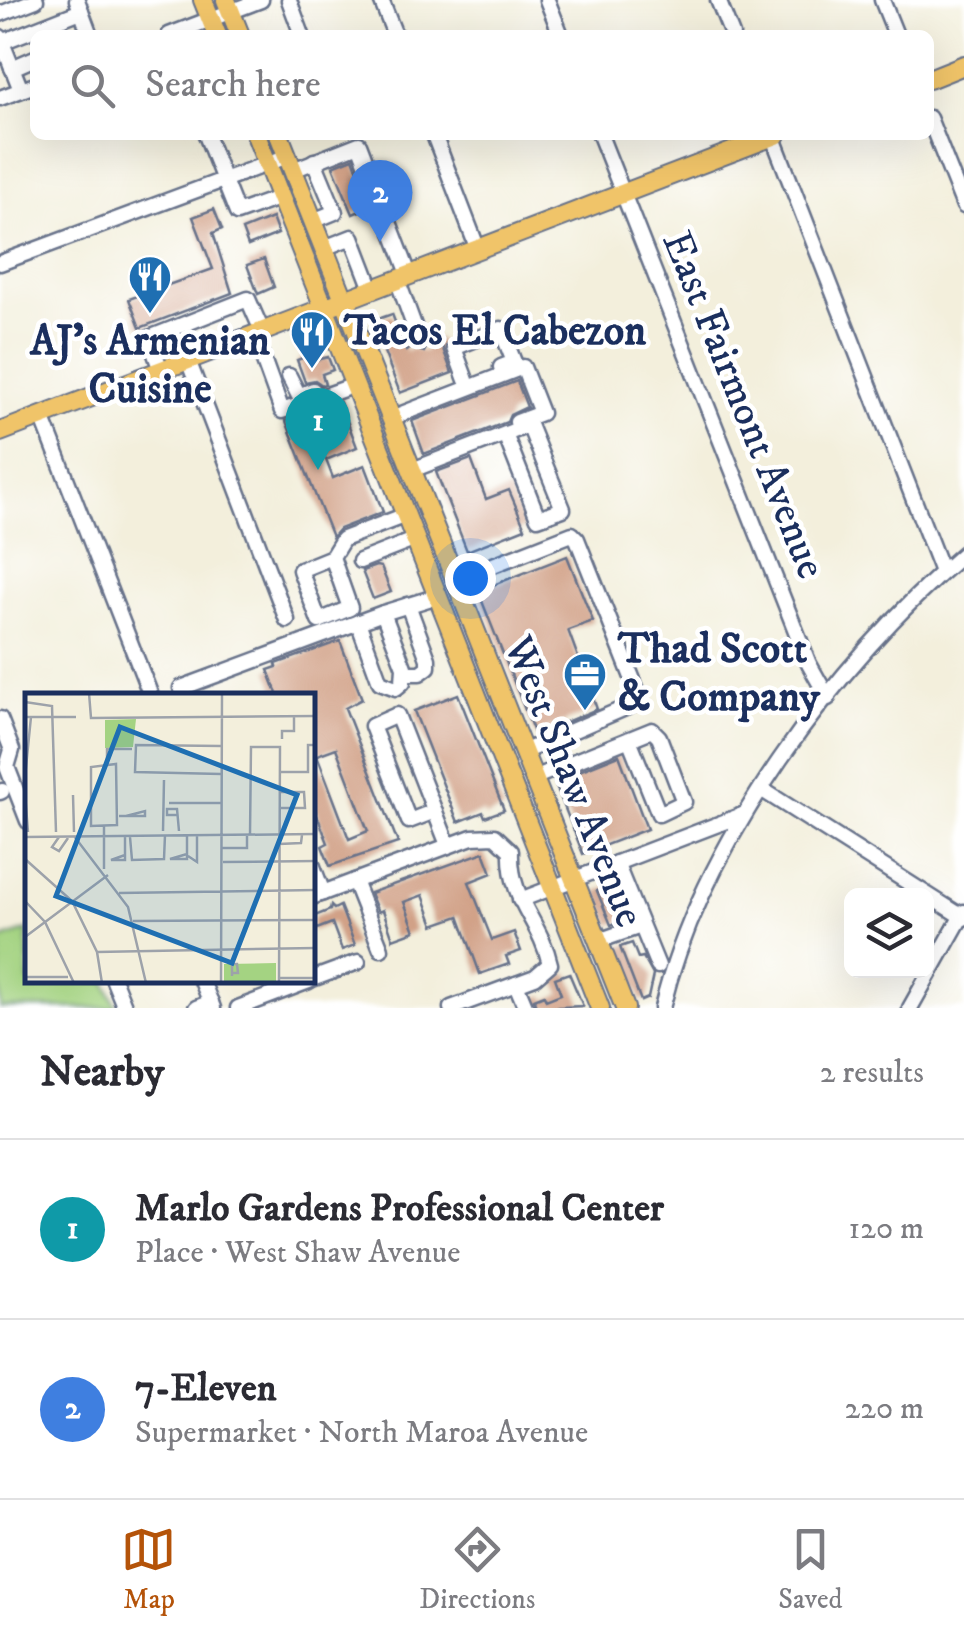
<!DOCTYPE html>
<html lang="en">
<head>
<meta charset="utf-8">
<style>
	:root { --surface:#fff; --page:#f7f7f7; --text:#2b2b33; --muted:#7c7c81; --line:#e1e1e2; --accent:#b45309 }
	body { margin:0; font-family:"IM FELL DW Pica",serif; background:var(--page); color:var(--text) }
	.controls { position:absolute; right:30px; bottom:30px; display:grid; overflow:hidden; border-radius:15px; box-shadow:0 10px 40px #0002 }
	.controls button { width:90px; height:90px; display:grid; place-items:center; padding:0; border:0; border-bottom:2px solid var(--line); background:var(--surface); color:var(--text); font:50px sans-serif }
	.you { position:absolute; left:470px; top:578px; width:35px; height:35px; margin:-25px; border:8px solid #fff; border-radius:50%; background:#1a73e8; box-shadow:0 0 0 15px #1a73e833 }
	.badge { display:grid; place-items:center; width:65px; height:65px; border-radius:50%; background:var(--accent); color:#fff; font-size:32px; font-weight:700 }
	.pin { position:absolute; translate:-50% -82px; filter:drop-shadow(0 2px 5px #0008) }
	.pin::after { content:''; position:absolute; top:52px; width:35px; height:30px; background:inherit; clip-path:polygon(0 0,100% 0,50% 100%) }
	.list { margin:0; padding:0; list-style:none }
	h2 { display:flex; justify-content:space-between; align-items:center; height:130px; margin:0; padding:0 40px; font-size:42px }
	h2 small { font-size:32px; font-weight:400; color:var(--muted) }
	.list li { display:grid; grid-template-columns:65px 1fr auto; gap:30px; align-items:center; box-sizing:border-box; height:180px; padding:0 40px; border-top:2px solid var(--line) }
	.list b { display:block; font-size:38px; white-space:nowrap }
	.list p { margin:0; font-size:32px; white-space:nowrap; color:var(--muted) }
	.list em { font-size:32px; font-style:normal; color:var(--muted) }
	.icon { flex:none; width:55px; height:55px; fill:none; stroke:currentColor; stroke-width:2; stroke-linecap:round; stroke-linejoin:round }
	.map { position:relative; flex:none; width:964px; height:1008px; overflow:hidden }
	.search { position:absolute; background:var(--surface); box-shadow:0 10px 40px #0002; left:30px; right:30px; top:30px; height:110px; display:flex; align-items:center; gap:25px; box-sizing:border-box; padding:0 35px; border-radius:15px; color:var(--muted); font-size:38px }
	.sheet { height:490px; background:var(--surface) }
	nav { display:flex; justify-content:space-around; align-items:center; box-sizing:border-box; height:140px; border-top:2px solid var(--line); background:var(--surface); font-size:28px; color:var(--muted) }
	nav a { display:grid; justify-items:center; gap:5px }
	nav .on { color:var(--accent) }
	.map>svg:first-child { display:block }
</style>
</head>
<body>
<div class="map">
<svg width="964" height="1008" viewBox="0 0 964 1008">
	<rect width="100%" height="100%" fill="#fff"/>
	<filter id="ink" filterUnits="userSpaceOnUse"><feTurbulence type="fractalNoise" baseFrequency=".01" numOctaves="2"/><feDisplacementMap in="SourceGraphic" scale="20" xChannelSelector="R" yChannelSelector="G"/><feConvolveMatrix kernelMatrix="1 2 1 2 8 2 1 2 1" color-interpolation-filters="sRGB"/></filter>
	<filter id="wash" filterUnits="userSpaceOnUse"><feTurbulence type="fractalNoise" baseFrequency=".0048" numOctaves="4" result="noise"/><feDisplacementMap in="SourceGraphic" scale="40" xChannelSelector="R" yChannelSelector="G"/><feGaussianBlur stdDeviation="2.25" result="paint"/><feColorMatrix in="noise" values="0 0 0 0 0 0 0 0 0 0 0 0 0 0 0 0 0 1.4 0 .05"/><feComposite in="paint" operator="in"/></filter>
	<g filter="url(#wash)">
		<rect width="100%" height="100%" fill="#f3efdc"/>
		<path fill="#a4d382" stroke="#608170" stroke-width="2.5" d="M 27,930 L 28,981 L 105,981 L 117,1008 L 0,1008 L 0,940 Z"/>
		<g id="blocks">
			<g fill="#d1a187" fill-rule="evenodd">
				<path d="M 353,158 L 371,206 L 353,214 L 333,166 Z"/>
				<path d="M 214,209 L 222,229 L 213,233 L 232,293 L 140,328 L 129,299 L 213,269 L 193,217 Z"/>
				<path d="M 272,218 L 278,234 L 248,246 L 242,230 Z"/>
				<path d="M 264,259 L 274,287 L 258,294 L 247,265 Z"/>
				<path d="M 392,314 L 406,351 L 412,348 L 424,352 L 430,341 L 439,338 L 452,373 L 400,393 L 372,321 Z"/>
				<path d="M 313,354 L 316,360 L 328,357 L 333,370 L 322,374 L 325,384 L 322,385 L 315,380 L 305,382 L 297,360 Z"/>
				<path d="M 517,381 L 527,407 L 510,415 L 507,422 L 424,454 L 412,421 Z"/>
				<path d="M 340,402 L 357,447 L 326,460 L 333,478 L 365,465 L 383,512 L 339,529 L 332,537 L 286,421 Z"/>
				<path d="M 471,459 L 486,499 L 509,490 L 525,528 L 467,551 L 436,472 Z"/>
				<path d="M 567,556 L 593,621 L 568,630 L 597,709 L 535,735 L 478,591 Z"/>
				<path d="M 376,566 L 381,567 L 391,592 L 373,599 L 362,571 Z"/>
				<path d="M 340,641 L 362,699 L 345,708 L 398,843 L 330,866 L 322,846 L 328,843 L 315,810 L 312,811 L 312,696 L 278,696 L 268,670 L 277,667 L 276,664 ZM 336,748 L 368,831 L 349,839 L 317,755 Z"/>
				<path d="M 458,694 L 504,810 L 485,817 L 483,812 L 458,822 L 414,711 Z"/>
				<path d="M 619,755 L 647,829 L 583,854 L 554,781 Z"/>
				<path d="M 484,852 L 492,873 L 469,882 L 492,940 L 514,932 L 521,951 L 506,956 L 509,964 L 480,974 L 459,916 L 434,925 L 423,895 L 404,902 L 415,931 L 393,939 L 383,910 L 378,912 L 370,893 Z"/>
				<path d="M 613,885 L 627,919 L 611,925 L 597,891 Z"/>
				<path d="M 331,906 L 334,909 L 340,906 L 355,945 L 342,950 L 332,923 L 312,931 L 312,917 L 330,910 Z"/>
				<path d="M 632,943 L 638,958 L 643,957 L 653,975 L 648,998 L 641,1001 L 620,947 Z"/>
				<path d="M 569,973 L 583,1006 L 536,1008 L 534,999 L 544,995 L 546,1000 L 561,994 L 555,978 Z"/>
			</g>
		</g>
	</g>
	<g filter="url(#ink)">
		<use href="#blocks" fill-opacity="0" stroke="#67728a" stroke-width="2.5"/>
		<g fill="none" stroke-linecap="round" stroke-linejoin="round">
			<g stroke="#67728a" stroke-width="19">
				<g id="minor">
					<path d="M 77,0 L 90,35"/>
					<path d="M 289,0 L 302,35"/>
					<path d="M 381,0 L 395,35"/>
					<path d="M 547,0 L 561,35"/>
					<path d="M 718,0 L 732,35"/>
					<path d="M 882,0 L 896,35"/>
					<path d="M 0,14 L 36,0"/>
					<path d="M 169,35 L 261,0"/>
					<path d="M 0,37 L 21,90"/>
					<path d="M 2,42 L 81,11"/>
					<path d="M 12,68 L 35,58"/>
					<path d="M 0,98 L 35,85"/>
					<path d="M 929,118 L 964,206"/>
					<path d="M 206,135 L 237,213 L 281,197"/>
					<path d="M 434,135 L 477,247"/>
					<path d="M 600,135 L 809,664 L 828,698"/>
					<path d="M 772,135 L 942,572"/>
					<path d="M 293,170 L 359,144 L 409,274"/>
					<path d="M 313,221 L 335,212 L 314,161"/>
					<path d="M 324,248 L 352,237 L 372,289"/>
					<path d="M 0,263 L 288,156"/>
					<path d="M 397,279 L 420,342"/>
					<path d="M 254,334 L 282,411 L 355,385"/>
					<path d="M 188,360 L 287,620"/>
					<path d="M 161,370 L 149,338 L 248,299 L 262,331"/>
					<path d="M 289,376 L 299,396 L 313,390"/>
					<path d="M 466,380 L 454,348 L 501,329 L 514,362 L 501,367"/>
					<path d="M 42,416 L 151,696"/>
					<path d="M 391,418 L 523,367 L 541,413 L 517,422"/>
					<path d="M 412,470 L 529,425 L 563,509 L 538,518 L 505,434"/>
					<path d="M 332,557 L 350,608 L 319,621 L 300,570 L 332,557 L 343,539 L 406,515"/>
					<path d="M 360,561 L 416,539"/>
					<path d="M 455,580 L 572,534 L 577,539 L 637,690 L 638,697 L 632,705 L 523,752"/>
					<path d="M 358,622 L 380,682 L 396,688 L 403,682 L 404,667 L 383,613"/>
					<path d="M 405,673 L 420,673 L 428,667 L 428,659 L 408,605"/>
					<path d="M 181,688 L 383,613 L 438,596"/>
					<path d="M 0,719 L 12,750 L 7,767 L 28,821"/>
					<path d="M 533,778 L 652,730 L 659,737 L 684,802 L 659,814 L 629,739"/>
					<path d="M 761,789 L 964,918"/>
					<path d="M 0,792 L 2,791"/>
					<path d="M 435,811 L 409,821 L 372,726 L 397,715 L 448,845"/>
					<path d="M 616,863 L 658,966"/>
					<path d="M 312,864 L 323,893"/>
					<path d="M 354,881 L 381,949"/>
					<path d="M 312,897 L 472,837 L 495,836 L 511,851 C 509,900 540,920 550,964 L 535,977 L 451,1008"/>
					<path d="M 520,900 L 742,815"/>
					<path d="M 598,941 L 641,926"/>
					<path d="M 312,979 L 358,962"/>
					<path d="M 114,981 L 125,1008"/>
					<path d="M 202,981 L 213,1008"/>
					<path d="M 516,984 L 526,1008"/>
					<path d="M 196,1008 L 211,1002"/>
					<path d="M 238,1008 L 309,981"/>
					<path d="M 662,1008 C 702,843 836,662 964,553"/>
					<path d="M 910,1008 L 964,912"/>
				</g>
			</g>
			<g stroke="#67728a" stroke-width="22">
				<g id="major">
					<path d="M 203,0 L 217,35"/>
					<path d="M 226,0 L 240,35"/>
					<path d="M 929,79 L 964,65"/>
					<path d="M 256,135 L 600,1008"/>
					<path d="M 279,135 L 625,1008"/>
					<path d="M 0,432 L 776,135"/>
				</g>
			</g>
			<use href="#minor" stroke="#fff" stroke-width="14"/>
			<use href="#major" stroke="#f0c469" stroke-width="18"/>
		</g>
	</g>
	<defs>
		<g id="restaurant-pin" transform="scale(2.25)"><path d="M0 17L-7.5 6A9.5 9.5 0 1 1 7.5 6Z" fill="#1f6fb2" stroke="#fff"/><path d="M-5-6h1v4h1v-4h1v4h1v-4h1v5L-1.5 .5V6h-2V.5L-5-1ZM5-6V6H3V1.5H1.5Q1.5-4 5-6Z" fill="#fff"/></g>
		<g id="office-pin" transform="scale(2.25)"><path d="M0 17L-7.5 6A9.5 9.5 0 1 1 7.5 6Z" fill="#1f6fb2" stroke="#fff"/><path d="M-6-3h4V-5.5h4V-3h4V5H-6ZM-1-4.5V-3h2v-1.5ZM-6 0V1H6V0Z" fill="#fff"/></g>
	</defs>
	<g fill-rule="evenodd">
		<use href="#restaurant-pin" x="150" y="277"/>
		<use href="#restaurant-pin" x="312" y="332"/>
		<use href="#office-pin" x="585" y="674"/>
	</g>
	<g text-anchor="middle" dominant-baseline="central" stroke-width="9" stroke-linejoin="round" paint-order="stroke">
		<g font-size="42" font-weight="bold" fill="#1b2f5e" stroke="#fff" text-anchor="start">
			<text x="344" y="332">Tacos El Cabezon</text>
			<text x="150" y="342" text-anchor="middle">AJ's Armenian<tspan x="150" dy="48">Cuisine</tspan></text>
			<text x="618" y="650">Thad Scott<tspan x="618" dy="48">&amp; Company</tspan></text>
		</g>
		<g font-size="42" fill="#1b2f5e" stroke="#fff">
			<text transform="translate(743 405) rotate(68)">East Fairmont Avenue</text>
			<text transform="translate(573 782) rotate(68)">West Shaw Avenue</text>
		</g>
	</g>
	<g transform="translate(25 693)">
		<rect width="290" height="290" fill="#f3efdc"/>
		<path d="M 111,26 L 108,54 L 80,55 L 80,27 Z" fill="#a4d382"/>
		<path d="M 251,270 L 251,290 L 199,290 L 199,271 Z" fill="#a4d382"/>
		<path fill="none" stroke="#9da2aa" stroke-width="2.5" d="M 64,0 L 66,25 L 290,23M 0,9 L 27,13 L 31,139M 0,24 L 51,24M 257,46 L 257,38 L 269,38 L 269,24M 82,71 L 82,56 L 107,56M 91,71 L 92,132 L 66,133 L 66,74 ZM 255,79 L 283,79 L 283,52 L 290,52M 196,81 L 110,79 L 111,52 L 196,53M 0,84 L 6,24M 0,100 L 3,139M 48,102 L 49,139M 144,110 L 196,110M 254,115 L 280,115 L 279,99 L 255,99M 152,122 L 142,122 L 142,116 L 152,116 L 154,138M 94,123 L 120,123 L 120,118 L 101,123M 138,138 L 139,87M 225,142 L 226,54 L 255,54 L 254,290M 49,143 L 103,214 L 121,290M 162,143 L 162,166 L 145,166 L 162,161M 0,144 L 290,141M 34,144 L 27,154 L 34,158 L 43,145M 100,144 L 100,167 L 86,167 L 100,162M 105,144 L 107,167 L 139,166 L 140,142M 254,151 L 276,150 L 277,142M 197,155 L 222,155 L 222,143M 163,163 L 172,169 L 172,142M 0,166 L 47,208 L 72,259 L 77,290M 198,169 L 290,168M 79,176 L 79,132M 94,200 L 290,197M 0,208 L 20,229 L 49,290M 108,228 L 290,227M 0,244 L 83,182M 72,259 L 290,255M 207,283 L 207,271 L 212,271 L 213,280 L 208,280M 0,284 L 43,284M 254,285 L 290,285M 196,290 L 197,0"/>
		<path fill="#1f6fb2" fill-opacity="0.15" stroke="#1f6fb2" stroke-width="5" d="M 95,34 L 272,102 L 207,270 L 31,203 Z"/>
		<rect width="290" height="290" fill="none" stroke="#1b2f5e" stroke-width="5"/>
	</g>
</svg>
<div class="controls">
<button><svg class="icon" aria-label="layers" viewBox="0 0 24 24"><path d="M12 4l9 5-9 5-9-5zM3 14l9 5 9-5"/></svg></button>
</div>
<div class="you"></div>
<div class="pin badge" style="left:318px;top:470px;background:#0f9aa8">1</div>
<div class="pin badge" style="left:380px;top:242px;background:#3f7fe0">2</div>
<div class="search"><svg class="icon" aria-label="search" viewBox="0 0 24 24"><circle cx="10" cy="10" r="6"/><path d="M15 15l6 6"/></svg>Search here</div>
</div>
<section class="sheet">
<h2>Nearby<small>2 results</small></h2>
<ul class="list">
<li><span class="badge" style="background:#0f9aa8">1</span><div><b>Marlo Gardens Professional Center</b><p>Place · West Shaw Avenue</p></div><em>120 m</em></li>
<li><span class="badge" style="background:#3f7fe0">2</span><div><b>7-Eleven</b><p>Supermarket · North Maroa Avenue</p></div><em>220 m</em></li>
</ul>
</section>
<nav>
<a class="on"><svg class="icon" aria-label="map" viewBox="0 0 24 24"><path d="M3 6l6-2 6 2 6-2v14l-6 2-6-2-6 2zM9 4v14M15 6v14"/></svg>Map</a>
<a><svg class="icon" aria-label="directions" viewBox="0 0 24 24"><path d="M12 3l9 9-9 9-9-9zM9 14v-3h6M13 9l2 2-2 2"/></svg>Directions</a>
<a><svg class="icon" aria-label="saved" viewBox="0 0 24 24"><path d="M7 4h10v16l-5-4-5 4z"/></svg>Saved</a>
</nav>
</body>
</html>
